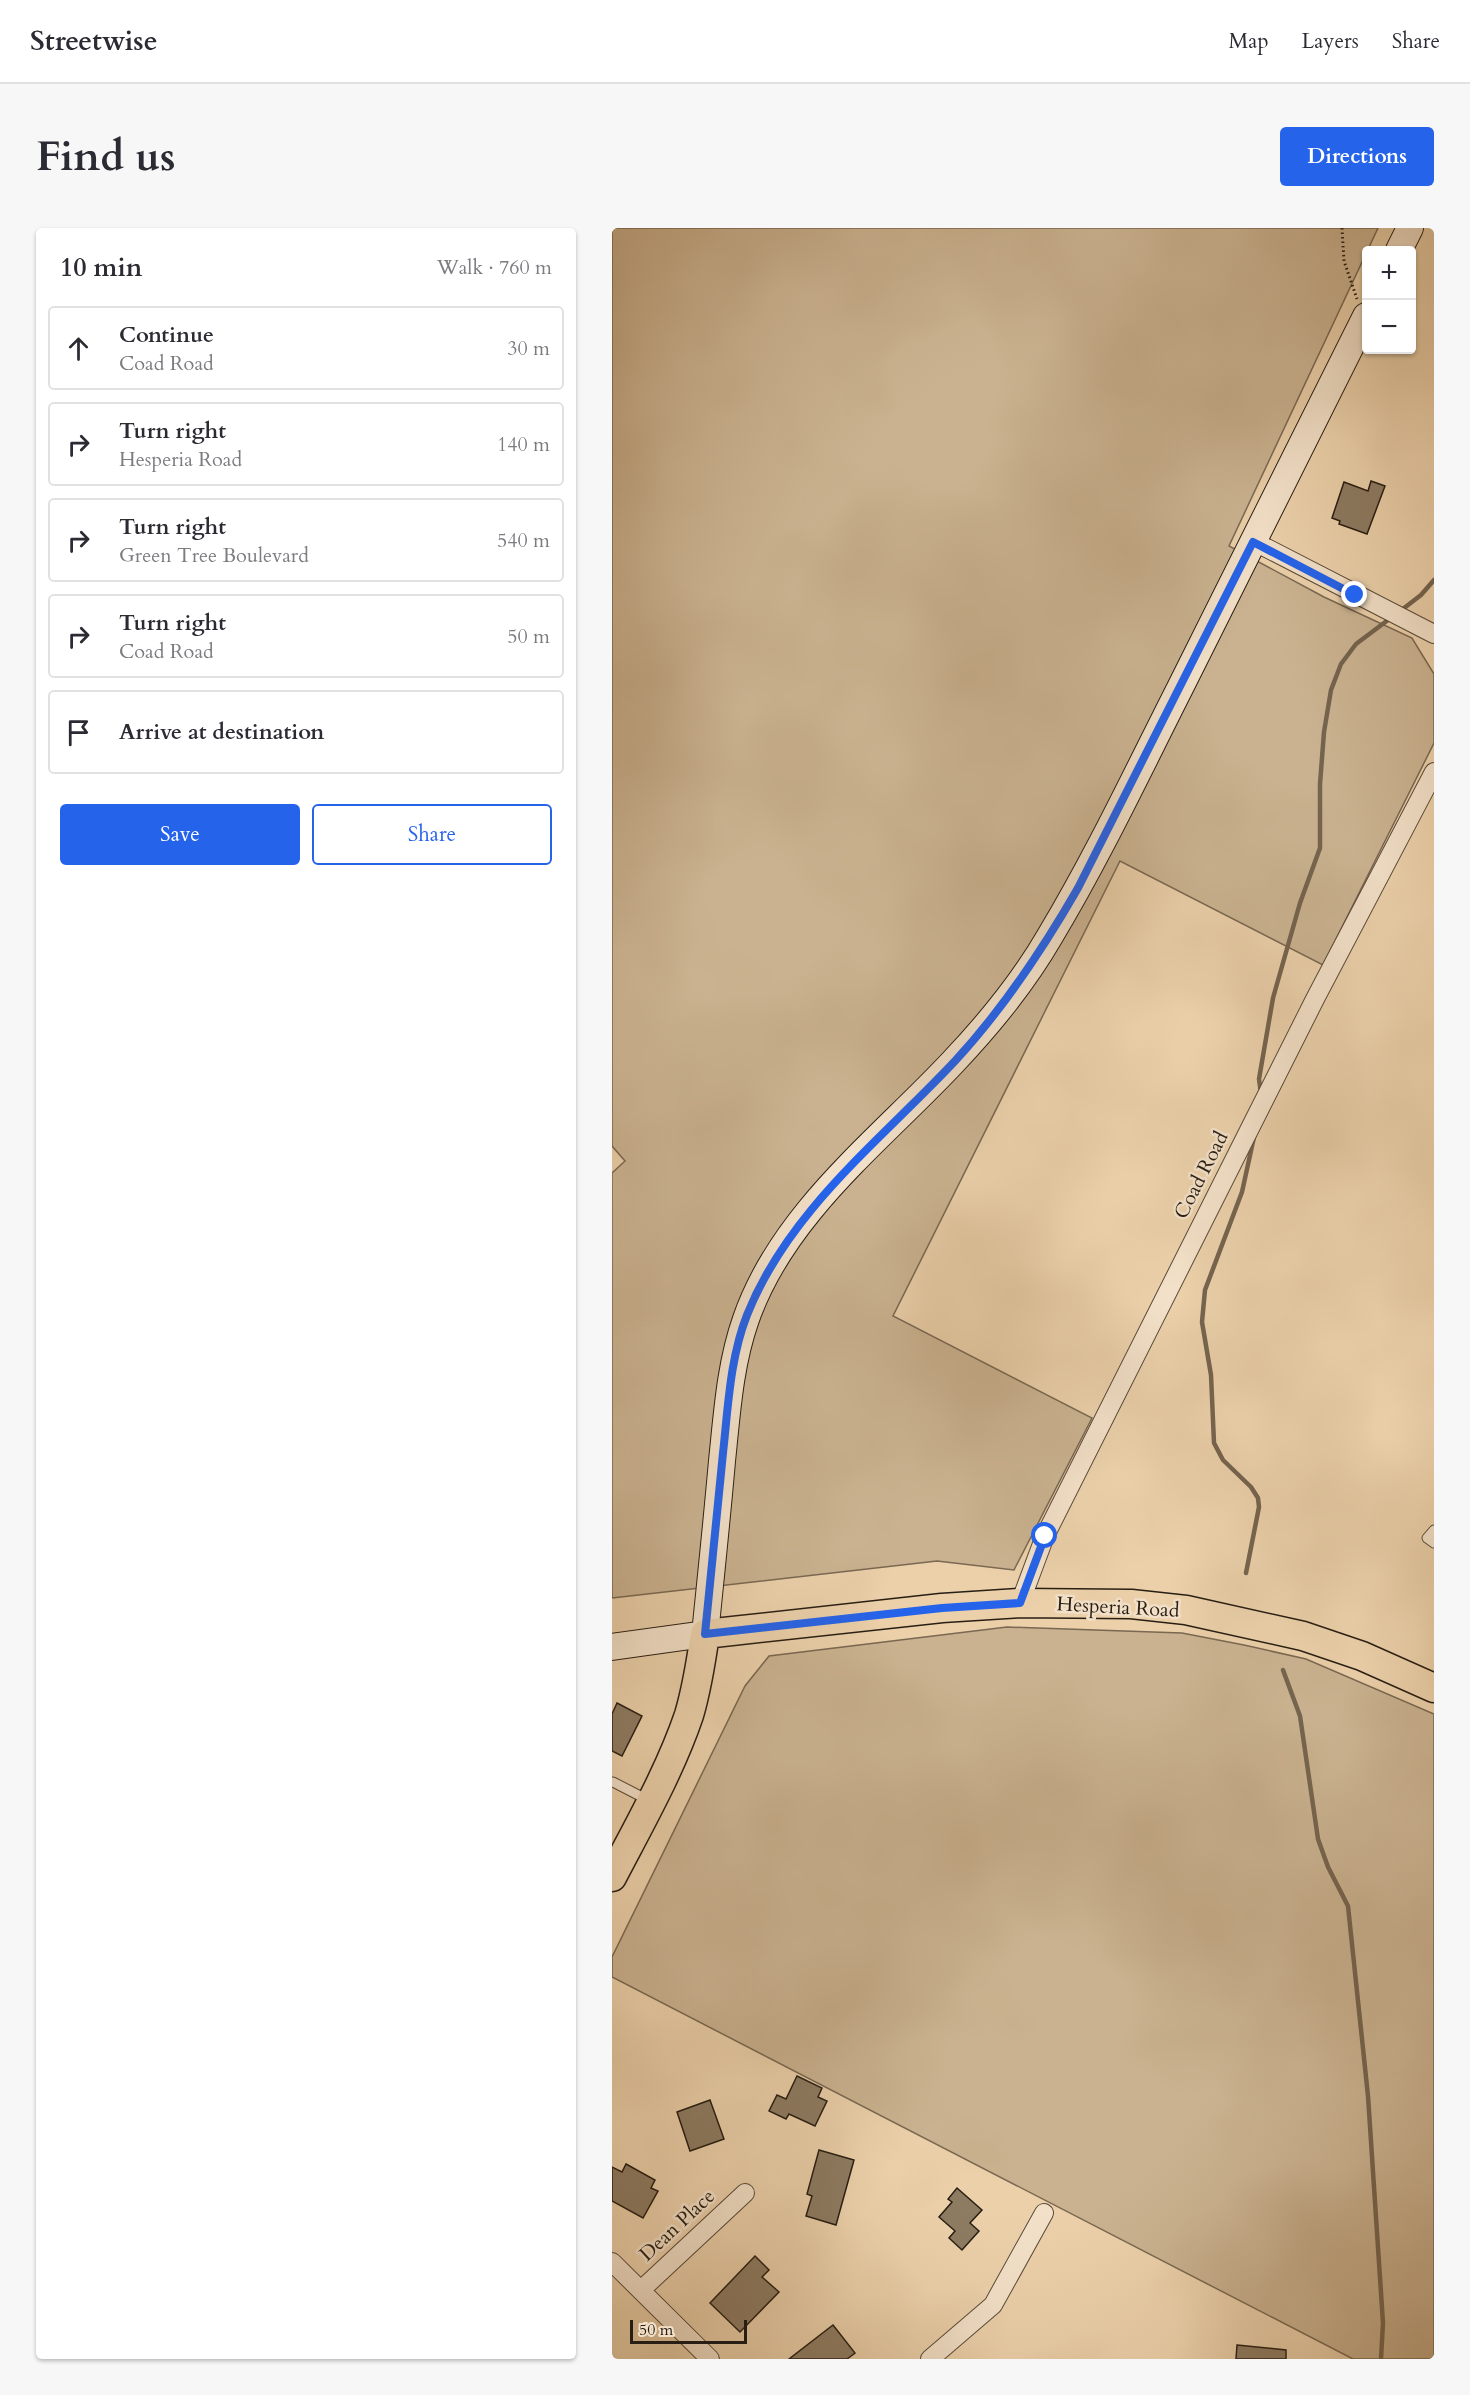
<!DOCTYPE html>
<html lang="en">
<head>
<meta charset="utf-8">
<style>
	:root { --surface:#fff; --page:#f7f7f7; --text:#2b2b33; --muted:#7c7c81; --line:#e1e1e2; --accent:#2563eb }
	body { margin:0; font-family:Cardo,serif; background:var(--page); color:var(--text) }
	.controls { position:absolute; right:18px; top:18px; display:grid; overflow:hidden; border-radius:6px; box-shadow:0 2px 4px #0004 }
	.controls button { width:54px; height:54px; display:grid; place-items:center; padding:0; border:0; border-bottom:2px solid var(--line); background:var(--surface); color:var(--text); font:30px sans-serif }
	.scale { position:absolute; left:18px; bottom:15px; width:117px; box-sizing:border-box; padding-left:6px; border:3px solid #281e13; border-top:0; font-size:16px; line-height:21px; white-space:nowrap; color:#281e13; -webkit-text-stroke:4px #f2e0c8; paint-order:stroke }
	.stop { position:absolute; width:18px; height:18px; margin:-14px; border:4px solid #2563eb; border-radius:50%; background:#fff }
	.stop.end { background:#2563eb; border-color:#fff; box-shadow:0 2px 6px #0008 }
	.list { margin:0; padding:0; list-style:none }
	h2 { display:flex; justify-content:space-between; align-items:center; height:78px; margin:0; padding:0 24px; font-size:26px }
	h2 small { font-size:20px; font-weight:400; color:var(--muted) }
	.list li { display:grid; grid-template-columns:39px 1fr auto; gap:18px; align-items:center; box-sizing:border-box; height:84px; margin:0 12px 12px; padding:0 12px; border:2px solid var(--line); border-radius:6px }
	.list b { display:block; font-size:22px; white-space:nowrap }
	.list p { margin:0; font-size:20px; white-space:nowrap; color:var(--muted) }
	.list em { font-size:20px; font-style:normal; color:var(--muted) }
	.actions { display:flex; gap:12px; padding:18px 24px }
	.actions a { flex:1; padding:14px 0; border:2px solid var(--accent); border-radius:6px; text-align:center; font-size:21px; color:var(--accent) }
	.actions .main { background:var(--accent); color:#fff }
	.icon { flex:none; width:33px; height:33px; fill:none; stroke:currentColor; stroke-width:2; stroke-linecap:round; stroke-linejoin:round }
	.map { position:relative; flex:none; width:822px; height:2131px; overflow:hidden; border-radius:6px }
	header { display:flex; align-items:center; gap:36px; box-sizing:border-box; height:84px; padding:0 30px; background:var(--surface); border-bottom:2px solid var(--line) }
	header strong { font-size:28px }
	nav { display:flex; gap:33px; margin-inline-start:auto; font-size:21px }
	.intro { display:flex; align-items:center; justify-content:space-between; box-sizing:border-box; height:144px; padding:0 36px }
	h1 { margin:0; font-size:42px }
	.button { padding:15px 27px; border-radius:6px; background:var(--accent); color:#fff; font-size:21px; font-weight:700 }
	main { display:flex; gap:36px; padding:0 36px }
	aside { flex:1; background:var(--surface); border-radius:6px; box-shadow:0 2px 4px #0004 }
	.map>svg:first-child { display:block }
</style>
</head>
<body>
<header>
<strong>Streetwise</strong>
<nav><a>Map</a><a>Layers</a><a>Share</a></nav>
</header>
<div class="intro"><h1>Find us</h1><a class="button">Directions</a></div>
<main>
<aside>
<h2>10 min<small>Walk · 760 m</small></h2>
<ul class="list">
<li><svg class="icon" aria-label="ahead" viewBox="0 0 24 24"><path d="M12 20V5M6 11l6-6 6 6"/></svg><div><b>Continue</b><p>Coad Road</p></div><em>30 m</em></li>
<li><svg class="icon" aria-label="right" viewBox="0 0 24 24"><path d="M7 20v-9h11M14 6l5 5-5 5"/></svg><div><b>Turn right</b><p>Hesperia Road</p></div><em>140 m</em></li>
<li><svg class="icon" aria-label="right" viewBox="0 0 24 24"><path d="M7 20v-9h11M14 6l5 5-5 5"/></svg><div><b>Turn right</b><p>Green Tree Boulevard</p></div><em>540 m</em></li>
<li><svg class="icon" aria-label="right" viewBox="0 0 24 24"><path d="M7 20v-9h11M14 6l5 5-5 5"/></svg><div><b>Turn right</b><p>Coad Road</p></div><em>50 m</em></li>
<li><svg class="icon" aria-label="arrive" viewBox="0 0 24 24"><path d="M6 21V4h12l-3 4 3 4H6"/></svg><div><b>Arrive at destination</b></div></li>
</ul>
<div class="actions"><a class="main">Save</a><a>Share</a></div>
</aside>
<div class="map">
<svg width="822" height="2131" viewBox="0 0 822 2131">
	<rect width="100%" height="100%" fill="#ebd0aa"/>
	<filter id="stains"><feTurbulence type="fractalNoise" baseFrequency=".00333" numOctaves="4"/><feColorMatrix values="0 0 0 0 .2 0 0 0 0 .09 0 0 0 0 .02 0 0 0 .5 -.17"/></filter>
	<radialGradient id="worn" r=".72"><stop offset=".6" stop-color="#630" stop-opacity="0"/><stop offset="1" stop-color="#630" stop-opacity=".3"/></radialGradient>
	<g fill="#cab290" stroke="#796852" stroke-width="1.5">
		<path d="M 0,0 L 766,0 L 617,318 L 712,369 L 800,410 L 822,446 L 822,515 L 711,737 L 508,633 L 281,1088 L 480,1190 L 402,1342 L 325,1333 L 0,1370 L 0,945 L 13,933 L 0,918 Z"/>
		<path d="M 395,1399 L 570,1405 L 632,1417 L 694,1431 L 822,1486 L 822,2131 L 741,2131 L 0,1749 L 0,1729 L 133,1458 L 157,1428 Z"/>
	</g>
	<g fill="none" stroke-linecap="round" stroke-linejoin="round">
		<g stroke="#75644f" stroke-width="4.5">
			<path d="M 787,384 L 809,367 L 822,352"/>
			<path d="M 649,866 L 647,851 L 661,770 L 688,675 L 708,620 L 708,556 L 712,504 L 719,462 L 729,436 L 744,416 L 780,389"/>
			<path d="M 634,1345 L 647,1279 L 646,1270 L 639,1259 L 611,1232 L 602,1215 L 599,1147 L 590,1094 L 593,1062 L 630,964 L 642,909"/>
			<path d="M 671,1442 L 688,1488 L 706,1611 L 716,1639 L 736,1678 L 756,1868 L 771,2095 L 769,2131"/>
		</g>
	</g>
	<g fill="#8d7b62" stroke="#281e13" stroke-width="1.5">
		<path d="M 759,253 L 773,258 L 755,306 L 727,296 L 728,293 L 720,290 L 732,254 L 756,263 Z"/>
		<path d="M 5,1475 L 30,1488 L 10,1528 L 0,1523 L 0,1486 Z"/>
		<path d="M 185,1848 L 210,1860 L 206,1869 L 215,1873 L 203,1898 L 177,1886 L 174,1891 L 157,1883 L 165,1867 L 174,1871 Z"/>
		<path d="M 98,1872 L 112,1911 L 78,1923 L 65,1884 Z"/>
		<path d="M 207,1922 L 242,1932 L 224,1997 L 194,1988 L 200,1968 L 195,1966 Z"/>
		<path d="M 14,1936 L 43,1952 L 39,1960 L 46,1963 L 31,1990 L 0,1973 L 0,1939 L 10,1944 Z"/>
		<path d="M 345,1960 L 370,1982 L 358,1995 L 367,2003 L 350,2022 L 337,2010 L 343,2003 L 327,1989 L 340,1974 L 336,1971 Z"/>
		<path d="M 143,2028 L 157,2042 L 150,2049 L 167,2064 L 128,2104 L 98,2075 Z"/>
		<path d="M 221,2097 L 243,2125 L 235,2131 L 177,2131 Z"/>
		<path d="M 625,2117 L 674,2122 L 674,2131 L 624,2131 Z"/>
	</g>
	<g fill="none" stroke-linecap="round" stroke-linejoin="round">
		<g stroke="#594a39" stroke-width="11">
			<g id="lane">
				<path d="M 822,1302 L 815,1310 L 822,1315"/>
				<path d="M 1,1554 L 36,1572"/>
			</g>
		</g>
		<g stroke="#594a39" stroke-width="20">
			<g id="street">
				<path d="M 641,313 L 822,406"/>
				<path d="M 408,1375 L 433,1308 L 703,771 L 822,544"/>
				<path d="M 0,2034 L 98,2131"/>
				<path d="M 29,2062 L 133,1965"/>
				<path d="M 318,2131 L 381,2077 L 432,1985"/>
			</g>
		</g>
		<g stroke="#281e13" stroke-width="28">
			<g id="secondary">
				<path d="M 787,22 L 798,0"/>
				<path d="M 0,1419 L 93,1406 C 99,1348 105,1290 110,1233 C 115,1185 118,1136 134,1091 C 171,985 267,913 341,834 C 377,796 412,753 438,708 C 486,628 526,543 568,460 C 630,336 692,212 754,88"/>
			</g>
		</g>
		<g stroke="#281e13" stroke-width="31">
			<path id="primary" d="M 0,1649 C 27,1597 58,1543 77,1487 C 85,1460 89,1434 93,1406 L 330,1380 L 408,1375 L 519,1376 L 574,1382 L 691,1408 L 750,1428 L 822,1460"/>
		</g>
		<path stroke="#281e13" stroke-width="3" stroke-dasharray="1.5 3" stroke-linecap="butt" d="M 730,0 L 732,33 L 745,71"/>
		<use href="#lane" stroke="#f2e0c8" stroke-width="9"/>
		<use href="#street" stroke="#f2e0c8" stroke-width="18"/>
		<use href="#secondary" stroke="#f2e0c8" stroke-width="26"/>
		<use href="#primary" stroke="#ebd0aa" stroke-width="28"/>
	</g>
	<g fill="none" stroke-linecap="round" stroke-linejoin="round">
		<path stroke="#2563eb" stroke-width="8" d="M 433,1308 L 408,1375 L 330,1380 L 93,1406 C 99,1346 105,1286 111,1225 C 116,1180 118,1130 135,1087 C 177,982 268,913 343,833 C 391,781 431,721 466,660 L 641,314 L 743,367"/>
	</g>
	<g text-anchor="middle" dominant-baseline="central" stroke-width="5" stroke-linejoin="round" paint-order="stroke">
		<g font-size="20" fill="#281e13" stroke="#f2e0c8">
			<text transform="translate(589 947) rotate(-63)">Coad Road</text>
			<text transform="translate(506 1379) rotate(3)">Hesperia Road</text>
			<text transform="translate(65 1997) rotate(-43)">Dean Place</text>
		</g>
	</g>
	<rect width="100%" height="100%" filter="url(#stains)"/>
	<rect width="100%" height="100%" fill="url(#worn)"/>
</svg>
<div class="controls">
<button>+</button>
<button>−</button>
</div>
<div class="scale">50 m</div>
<div class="stop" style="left:433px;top:1308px"></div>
<div class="stop end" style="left:743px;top:367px"></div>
</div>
</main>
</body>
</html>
